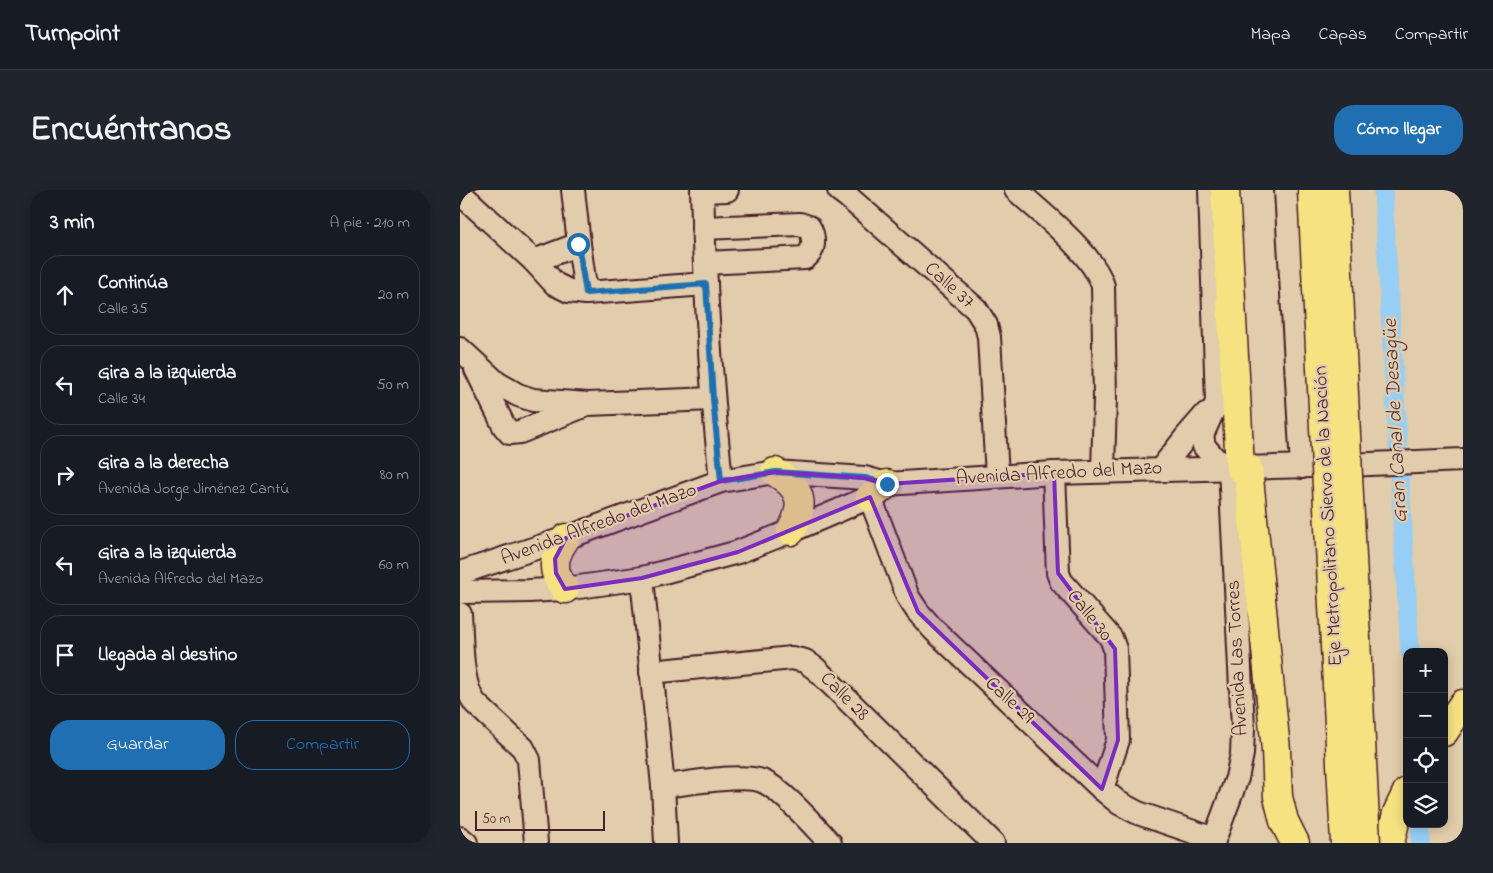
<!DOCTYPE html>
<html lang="es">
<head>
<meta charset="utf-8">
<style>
	:root { --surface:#171b24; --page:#20242c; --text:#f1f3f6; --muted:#9ea1a6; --line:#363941; --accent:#1f6fb2 }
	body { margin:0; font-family:"Indie Flower",sans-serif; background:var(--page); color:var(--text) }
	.controls { position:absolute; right:15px; bottom:15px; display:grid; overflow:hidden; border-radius:10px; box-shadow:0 2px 12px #0003 }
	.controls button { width:45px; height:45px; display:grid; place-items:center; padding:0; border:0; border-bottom:1px solid var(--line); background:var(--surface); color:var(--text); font:25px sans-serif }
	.scale { position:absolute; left:15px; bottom:12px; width:130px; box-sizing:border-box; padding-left:5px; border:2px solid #4a1f2b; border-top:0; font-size:14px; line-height:18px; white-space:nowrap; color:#4a1f2b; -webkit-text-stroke:4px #e1ccab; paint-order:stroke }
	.stop { position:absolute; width:15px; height:15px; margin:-11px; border:4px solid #1f6fb2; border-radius:50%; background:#fff }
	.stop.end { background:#1f6fb2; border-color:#fff; box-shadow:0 1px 5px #0008 }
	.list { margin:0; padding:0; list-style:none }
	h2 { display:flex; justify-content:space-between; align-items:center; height:65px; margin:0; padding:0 20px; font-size:21px }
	h2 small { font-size:16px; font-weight:400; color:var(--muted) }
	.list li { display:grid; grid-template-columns:32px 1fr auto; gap:15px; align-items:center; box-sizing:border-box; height:80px; margin:0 10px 10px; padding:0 10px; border:1px solid var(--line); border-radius:20px }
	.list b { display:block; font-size:19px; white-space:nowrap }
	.list p { margin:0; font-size:16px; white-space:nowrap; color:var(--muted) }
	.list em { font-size:16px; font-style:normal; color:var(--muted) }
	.actions { display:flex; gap:10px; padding:15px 20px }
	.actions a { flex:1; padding:11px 0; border:1px solid var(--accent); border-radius:20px; text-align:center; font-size:18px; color:var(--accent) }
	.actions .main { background:var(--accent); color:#fff }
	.icon { flex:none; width:28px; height:28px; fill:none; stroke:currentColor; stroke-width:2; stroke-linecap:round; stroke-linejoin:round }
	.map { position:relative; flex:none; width:1003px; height:653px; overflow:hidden; border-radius:20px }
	header { display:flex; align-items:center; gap:30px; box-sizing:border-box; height:70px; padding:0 25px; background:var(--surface); border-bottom:1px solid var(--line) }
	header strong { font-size:24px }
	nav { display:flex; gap:28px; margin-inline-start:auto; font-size:18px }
	.intro { display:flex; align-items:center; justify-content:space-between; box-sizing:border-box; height:120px; padding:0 30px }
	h1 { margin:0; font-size:35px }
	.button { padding:12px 22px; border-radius:20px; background:var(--accent); color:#fff; font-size:18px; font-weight:700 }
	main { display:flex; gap:30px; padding:0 30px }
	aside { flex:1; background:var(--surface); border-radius:20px; box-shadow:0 2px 12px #0003 }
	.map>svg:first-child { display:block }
</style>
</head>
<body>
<header>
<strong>Turnpoint</strong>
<nav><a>Mapa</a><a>Capas</a><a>Compartir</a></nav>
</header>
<div class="intro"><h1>Encuéntranos</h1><a class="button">Cómo llegar</a></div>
<main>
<aside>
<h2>3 min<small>A pie · 210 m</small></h2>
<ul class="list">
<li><svg class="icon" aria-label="ahead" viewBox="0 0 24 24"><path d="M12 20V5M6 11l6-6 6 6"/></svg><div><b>Continúa</b><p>Calle 35</p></div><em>20 m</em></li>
<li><svg class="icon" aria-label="left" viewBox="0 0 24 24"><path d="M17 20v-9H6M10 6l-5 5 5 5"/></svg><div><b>Gira a la izquierda</b><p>Calle 34</p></div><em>50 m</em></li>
<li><svg class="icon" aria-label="right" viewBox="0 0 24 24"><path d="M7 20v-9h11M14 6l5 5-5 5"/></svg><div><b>Gira a la derecha</b><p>Avenida Jorge Jiménez Cantú</p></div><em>80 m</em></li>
<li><svg class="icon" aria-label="left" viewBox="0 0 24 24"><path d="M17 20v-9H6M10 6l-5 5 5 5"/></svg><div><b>Gira a la izquierda</b><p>Avenida Alfredo del Mazo</p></div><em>60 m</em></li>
<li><svg class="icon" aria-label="arrive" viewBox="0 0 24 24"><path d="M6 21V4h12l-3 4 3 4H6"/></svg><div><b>Llegada al destino</b></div></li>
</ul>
<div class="actions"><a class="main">Guardar</a><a>Compartir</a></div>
</aside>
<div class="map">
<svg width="1003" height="653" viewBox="0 0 1003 653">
	<rect width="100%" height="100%" fill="#e1ccab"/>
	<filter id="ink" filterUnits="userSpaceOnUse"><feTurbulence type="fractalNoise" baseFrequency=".02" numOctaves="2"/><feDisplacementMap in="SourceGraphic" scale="10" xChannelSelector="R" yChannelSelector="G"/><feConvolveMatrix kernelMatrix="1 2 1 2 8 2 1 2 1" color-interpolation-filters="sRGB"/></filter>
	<g filter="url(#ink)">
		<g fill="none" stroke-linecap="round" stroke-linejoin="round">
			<g stroke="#96cef5" stroke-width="19">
				<path d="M 923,0 L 950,462"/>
				<path d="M 960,634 L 961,653"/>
			</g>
			<g stroke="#4a1f2b" stroke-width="26">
				<g id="minor">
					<path d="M 113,0 L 119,54 L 126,103"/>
					<path d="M 242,0 C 245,97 251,194 261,291"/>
					<path d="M 379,0 L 387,6 L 516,119 L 526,135 L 529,147 L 537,286"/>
					<path d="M 556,0 C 581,23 634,64 643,96 L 645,209 L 643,281"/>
					<path d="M 750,0 L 757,212 L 742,245 L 744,256 L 755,269 L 770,278"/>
					<path d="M 826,0 L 842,277"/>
					<path d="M 242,1 L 267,0"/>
					<path d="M 0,3 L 74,71 L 95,94 L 109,101 L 126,103 L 246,94"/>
					<path d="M 243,38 L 340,34 L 349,37 C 355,47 355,61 345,68 L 245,73"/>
					<path d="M 74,71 L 119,54"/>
					<path d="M 0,159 L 37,193 L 58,205 L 73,210 L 128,214 L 253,209"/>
					<path d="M 16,179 L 44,236 L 50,243 L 60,242 L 121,217"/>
					<path d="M 701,279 L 726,247 L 746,224"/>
					<path d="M 594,283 L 598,383 L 601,391 L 651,448 L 655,459 L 658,550 L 642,599"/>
					<path d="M 0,383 L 106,348 L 261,291 L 315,282 L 405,288 L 427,294 L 594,283 L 887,275 L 1003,270"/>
					<path d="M 182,388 L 203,596 L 206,653"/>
					<path d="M 0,402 L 69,401 L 105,399 L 182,388 L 278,362 L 331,341 L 410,307 L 448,407 L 458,422 L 473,439 L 642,599 L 659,613 L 678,623 L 754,649"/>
					<path d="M 0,424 C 2,450 0,492 15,513 L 63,558 L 69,570 L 76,653"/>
					<path d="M 191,482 L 332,468 L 345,471 L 356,479 L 533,653"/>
					<path d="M 203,596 C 226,594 283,583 302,591 C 321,598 355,637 370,653"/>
					<path d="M 0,648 L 6,653"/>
					<path d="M 753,653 L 777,588 L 782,564 L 783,538 L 770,278"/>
				</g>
			</g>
			<g stroke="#4a1f2b" stroke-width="31">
				<g id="major">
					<path d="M 315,282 C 342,298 346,314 331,341"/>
					<path d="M 410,307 L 427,294"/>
					<path d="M 105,399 C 90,381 93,366 106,348"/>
				</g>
			</g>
			<g stroke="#4a1f2b" stroke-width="31">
				<g id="highway">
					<path d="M 765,0 L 780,278"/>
					<path d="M 788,278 L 816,560 L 818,607 L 824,631 L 835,653"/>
					<path d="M 984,542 L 1003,514"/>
					<path d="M 930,653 L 937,623 L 947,602"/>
				</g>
			</g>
			<use href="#minor" stroke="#e1ccab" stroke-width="22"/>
			<use href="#major" stroke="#f6e281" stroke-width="28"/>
			<use href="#highway" stroke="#f6e281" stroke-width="28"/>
			<g stroke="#4a1f2b" stroke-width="31" stroke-linecap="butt">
				<g id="highway-bridge">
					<path d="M 852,0 L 885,653"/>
					<path d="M 874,0 L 906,653"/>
				</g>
			</g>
			<use href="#highway-bridge" stroke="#f6e281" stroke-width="28"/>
		</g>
	</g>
	<g fill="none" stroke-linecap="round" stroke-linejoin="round" filter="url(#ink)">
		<path stroke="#1f6fb2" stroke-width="6" d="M 118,54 L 126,103 L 246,94 L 253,209 L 261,291 L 316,282 L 405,288 L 427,294"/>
	</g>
	<path fill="#7b2cbf" fill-opacity="0.2" stroke="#7b2cbf" stroke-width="4" stroke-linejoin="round" d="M 315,282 L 405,288 L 427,294 L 594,283 L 598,383 L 655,459 L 658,550 L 642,599 L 458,422 L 410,307 L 278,362 L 182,388 L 105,399 L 96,383 L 95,369 L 106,348 L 261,291 Z"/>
	<g text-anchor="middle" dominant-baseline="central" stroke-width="4.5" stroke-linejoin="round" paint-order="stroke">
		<g font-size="20" fill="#4a1f2b" stroke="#e1ccab">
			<text transform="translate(489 96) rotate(42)">Calle 37</text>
			<text transform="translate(599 284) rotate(-3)">Avenida Alfredo del Mazo</text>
			<text transform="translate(869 326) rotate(-93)">Eje Metropolitano Siervo de la Nación</text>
			<text transform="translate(139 335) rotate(-20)">Avenida Alfredo del Mazo</text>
			<text transform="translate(629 426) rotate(51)">Calle 30</text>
			<text transform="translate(778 468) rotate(-93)">Avenida Las Torres</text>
			<text transform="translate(384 507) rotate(45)">Calle 28</text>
			<text transform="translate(549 511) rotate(43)">Calle 29</text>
		</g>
		<g font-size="21" font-style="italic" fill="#52303f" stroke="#e1ccab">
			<text transform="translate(936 231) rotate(-93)">Gran Canal de Desagüe</text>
		</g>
	</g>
</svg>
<div class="controls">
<button>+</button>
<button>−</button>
<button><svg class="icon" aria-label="locate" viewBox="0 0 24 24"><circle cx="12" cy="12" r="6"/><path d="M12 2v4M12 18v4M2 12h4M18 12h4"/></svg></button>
<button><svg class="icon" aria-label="layers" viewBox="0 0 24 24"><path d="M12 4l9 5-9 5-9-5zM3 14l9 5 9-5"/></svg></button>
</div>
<div class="scale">50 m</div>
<div class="stop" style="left:118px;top:54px"></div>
<div class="stop end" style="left:427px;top:294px"></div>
</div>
</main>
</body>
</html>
